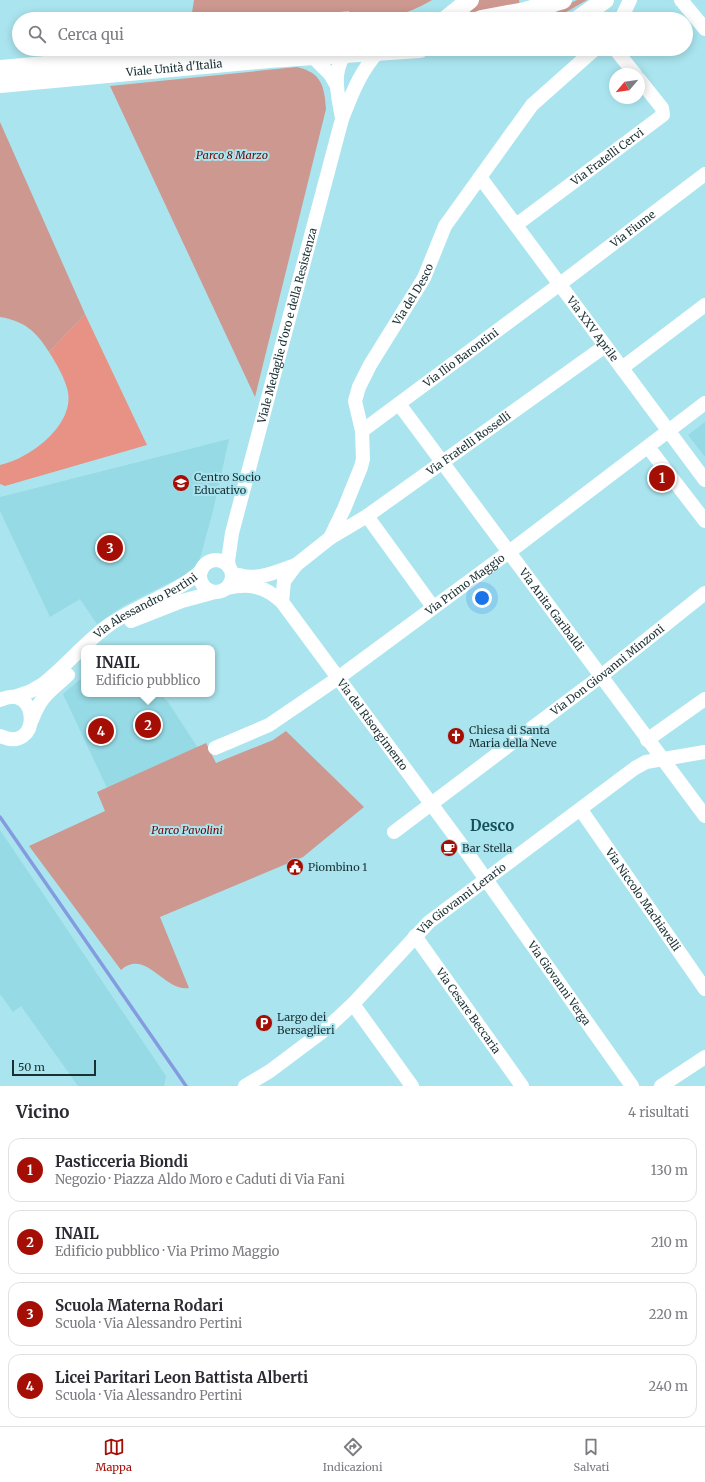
<!DOCTYPE html>
<html lang="it">
<head>
<meta charset="utf-8">
<style>
	:root { --surface:#fff; --page:#f2f2f3; --text:#2b2b33; --muted:#7c7c81; --line:#e1e1e2; --accent:#a40e05 }
	body { margin:0; font-family:Merriweather,serif; background:var(--page); color:var(--text) }
	.compass { position:absolute; left:609px; top:68px; width:36px; height:36px; border-radius:50%; background:var(--surface); box-shadow:0 2px 10px #0003; rotate:241deg }
	.scale { position:absolute; left:12px; bottom:10px; width:84px; box-sizing:border-box; padding-left:4px; border:2px solid #193034; border-top:0; font-size:11px; line-height:14px; white-space:nowrap; color:#193034; -webkit-text-stroke:3px #aae5ef; paint-order:stroke }
	.you { position:absolute; left:482px; top:598px; width:14px; height:14px; margin:-10px; border:3px solid #fff; border-radius:50%; background:#1a73e8; box-shadow:0 0 0 6px #1a73e833 }
	.badge { display:grid; place-items:center; width:26px; height:26px; border-radius:50%; background:var(--accent); color:#fff; font-size:13px; font-weight:700 }
	.pin { position:absolute; translate:-50% -50%; border:2px solid #fff; box-shadow:0 1px 4px #0006 }
	.popup { position:absolute; left:81px; top:645px; width:134px; height:52px; box-sizing:border-box; display:grid; place-content:center; border-radius:8px; background:var(--surface); filter:drop-shadow(0 1px 3px #0005); font-size:13px; white-space:nowrap; color:var(--muted) }
	.popup b { font-size:15px; color:var(--text) }
	.popup::after { content:''; position:absolute; left:50%; top:100%; margin-left:-8px; border:8px solid transparent; border-top-color:var(--surface) }
	.list { margin:0; padding:0; list-style:none }
	h2 { display:flex; justify-content:space-between; align-items:center; height:52px; margin:0; padding:0 16px; font-size:17px }
	h2 small { font-size:13px; font-weight:400; color:var(--muted) }
	.list li { display:grid; grid-template-columns:26px 1fr auto; gap:12px; align-items:center; box-sizing:border-box; height:64px; margin:0 8px 8px; padding:0 8px; border:1px solid var(--line); border-radius:12px }
	.list b { display:block; font-size:15px; white-space:nowrap }
	.list p { margin:0; font-size:13px; white-space:nowrap; color:var(--muted) }
	.list em { font-size:13px; font-style:normal; color:var(--muted) }
	.icon { flex:none; width:22px; height:22px; fill:none; stroke:currentColor; stroke-width:2; stroke-linecap:round; stroke-linejoin:round }
	.map { position:relative; flex:none; width:705px; height:1086px; overflow:hidden }
	.search { position:absolute; background:var(--surface); box-shadow:0 2px 10px #0003; left:12px; right:12px; top:12px; height:44px; display:flex; align-items:center; gap:10px; box-sizing:border-box; padding:0 14px; border-radius:22px; color:var(--muted); font-size:15px }
	.sheet { height:340px; background:var(--surface) }
	nav { display:flex; justify-content:space-around; align-items:center; box-sizing:border-box; height:56px; border-top:1px solid var(--line); background:var(--surface); font-size:11px; color:var(--muted) }
	nav a { display:grid; justify-items:center; gap:2px }
	nav .on { color:var(--accent) }
	.map>svg:first-child { display:block }
</style>
</head>
<body>
<div class="map">
<svg width="705" height="1086" viewBox="0 0 705 1086">
	<rect width="100%" height="100%" fill="#aae5ef"/>
	<g fill="#95dae5">
		<path d="M 705,422 L 705,457 L 688,435 Z"/>
		<path d="M 229,439 L 213,511 L 199,562 L 195,567 L 185,575 L 123,606 L 97,624 L 80,599 L 50,617 L 0,511 L 0,497 Z"/>
		<path d="M 84,676 L 84,694 L 160,694 L 168,702 L 198,748 L 107,788 L 63,694 Z"/>
		<path d="M 0,830 L 166,1076 L 164,1086 L 78,1086 L 21,1006 L 13,1012 L 0,994 Z"/>
	</g>
	<g fill="#cd988f">
		<path d="M 194,0 L 432,0 C 404,17 381,19 350,19 L 349,11 L 300,16 L 300,19 L 191,19 Z"/>
		<path d="M 479,0 L 519,0 L 520,7 L 464,13 Z"/>
		<path d="M 577,0 L 587,0 L 554,19 L 558,9 Z"/>
		<path d="M 297,67 C 322,73 324,86 326,109 L 255,397 L 110,86 Z"/>
		<path d="M 0,122 L 85,314 L 49,352 C 36,331 24,321 0,317 Z"/>
		<path d="M 286,731 L 364,807 L 303,857 L 160,917 L 189,988 C 164,992 146,948 121,970 L 29,846 L 105,811 L 97,792 L 206,743 L 216,763 L 273,740 Z"/>
	</g>
	<path fill="#e79285" d="M 85,314 L 147,445 L 5,486 L 0,484 L 0,465 C 29,459 74,426 68,392 C 65,378 56,363 49,352 Z"/>
	<g fill="none" stroke-linecap="round" stroke-linejoin="round">
		<path stroke="#849be0" stroke-width="3.5" d="M 0,817 L 186,1086"/>
		<g stroke="#fff" stroke-width="14">
			<path d="M 681,0 L 705,29"/>
			<path d="M 621,19 L 630,0"/>
			<path d="M 615,49 L 635,74"/>
			<path d="M 312,56 L 330,74 L 337,86"/>
			<path d="M 342,118 C 338,95 329,65 351,49"/>
			<path id="s1" d="M 480,177 L 705,480"/>
			<path id="s2" d="M 516,225 L 663,115 L 662,108 L 639,79"/>
			<path d="M 622,368 L 705,305"/>
			<path id="s3" d="M 399,404 L 705,816"/>
			<path id="s4" d="M 362,431 L 560,284 L 705,174"/>
			<path d="M 648,447 L 705,521"/>
			<path d="M 367,516 L 433,607"/>
			<path id="s5" d="M 330,538 L 367,516 L 605,346"/>
			<circle cx="216" cy="576" r="16"/>
			<path id="s6" d="M 229,567 L 228,561 L 232,533 L 342,119 C 352,94 360,71 379,51"/>
			<path d="M 239,575 C 258,581 278,571 296,565"/>
			<path id="s7" d="M 227,588 C 249,583 265,586 282,602 L 463,847 L 632,1086"/>
			<path id="s8" d="M 282,602 L 284,581 L 296,565 L 330,538 L 344,509 L 361,467 L 363,459 L 362,431 L 355,401 L 359,387 L 370,365 L 424,278 L 445,226 L 532,105 L 595,49"/>
			<path d="M 131,621 L 182,601 L 215,592"/>
			<path id="s9" d="M 14,697 L 31,691 L 43,684 C 66,666 85,642 109,625 C 139,604 174,595 201,571"/>
			<path d="M 0,700 C 40,681 42,755 0,736"/>
			<path d="M 32,720 C 41,695 50,692 68,675"/>
			<path d="M 647,740 L 705,699"/>
			<path id="s10" d="M 215,748 L 269,725 L 338,678 L 517,546 L 705,403"/>
			<path id="s11" d="M 581,810 L 705,989"/>
			<path id="s12" d="M 394,832 L 601,676 L 705,593"/>
			<path id="s13" d="M 415,936 L 522,1086"/>
			<path d="M 353,1004 L 412,1086"/>
			<path id="s14" d="M 245,1086 L 270,1071 L 326,1029 L 353,1004 L 429,922 L 635,768 L 646,762 L 705,752"/>
			<path d="M 661,1086 L 705,1057"/>
		</g>
		<g stroke="#fff" stroke-width="18">
			<path d="M 446,19 L 470,0"/>
			<path d="M 481,19 L 525,11 L 563,0"/>
			<path d="M 578,19 L 605,0"/>
			<path d="M 0,69 L 223,49"/>
			<path id="s15" d="M 0,84 L 269,59 L 420,49"/>
		</g>
	</g>
	<defs>
		<g id="school-disc" transform="scale(0.9)"><circle r="9.5" fill="#a40e05" stroke="#aae5ef"/><path d="M0-5L7-2L0 1L-7-2ZM-4 1L0 2.5L4 1V4Q0 6-4 4Z" fill="#fff"/></g>
		<g id="church-disc" transform="scale(0.9)"><circle r="9.5" fill="#a40e05" stroke="#aae5ef"/><path d="M-1.2-6h2.4v3.5h3.3v2.4h-3.3V6h-2.4V-.1h-3.3v-2.4h3.3Z" fill="#fff"/></g>
		<g id="cafe-disc" transform="scale(0.9)"><circle r="9.5" fill="#a40e05" stroke="#aae5ef"/><path d="M-5.5-4.5H6V0H3Q3 3.5 0 3.5H-2.5Q-5.5 3.5-5.5 0ZM3-3.2v2h1.7v-2ZM-6 4.5H4V6H-6Z" fill="#fff"/></g>
		<g id="civic-disc" transform="scale(0.9)"><circle r="9.5" fill="#a40e05" stroke="#aae5ef"/><path d="M-.6-6.5H3V-4.5H.6V-3L4-1V1h2V6H-6V1h2V-1L-.6-3ZM-1.2 2.5V6h2.4V2.5Z" fill="#fff"/></g>
		<g id="parking-disc" transform="scale(0.9)"><circle r="9.5" fill="#a40e05" stroke="#aae5ef"/><path d="M-3.5-5.5H1a3.5 3.5 0 0 1 0 7H-1V5.5H-3.5ZM-1-3.4V-.6H.8a1.4 1.4 0 0 0 0-2.8Z" fill="#fff"/></g>
	</defs>
	<g fill-rule="evenodd">
		<use href="#school-disc" x="181" y="483"/>
		<use href="#church-disc" x="456" y="736"/>
		<use href="#cafe-disc" x="449" y="848"/>
		<use href="#civic-disc" x="295" y="867"/>
		<use href="#parking-disc" x="264" y="1023"/>
	</g>
	<g text-anchor="middle" dominant-baseline="central" stroke-width="4" stroke-linejoin="round" paint-order="stroke">
		<g font-size="11" fill="#193034" stroke="#aae5ef">
			<text stroke="none"><textPath href="#s15" startOffset="175">Viale Unità d'Italia</textPath></text>
			<text stroke="none"><textPath href="#s2" startOffset="114">Via Fratelli Cervi</textPath></text>
			<text stroke="none"><textPath href="#s4" startOffset="338">Via Fiume</textPath></text>
			<text stroke="none"><textPath href="#s8" startOffset="351">Via del Desco</textPath></text>
			<text stroke="none"><textPath href="#s6" startOffset="249">Viale Medaglie d'oro e della Resistenza</textPath></text>
			<text stroke="none"><textPath href="#s1" startOffset="189">Via XXV Aprile</textPath></text>
			<text stroke="none"><textPath href="#s4" startOffset="123">Via Ilio Barontini</textPath></text>
			<text stroke="none"><textPath href="#s5" startOffset="168">Via Fratelli Rosselli</textPath></text>
			<text stroke="none"><textPath href="#s10" startOffset="300">Via Primo Maggio</textPath></text>
			<text stroke="none"><textPath href="#s9" startOffset="162">Via Alessandro Pertini</textPath></text>
			<text stroke="none"><textPath href="#s3" startOffset="256">Via Anita Garibaldi</textPath></text>
			<text stroke="none"><textPath href="#s12" startOffset="268">Via Don Giovanni Minzoni</textPath></text>
			<text stroke="none"><textPath href="#s7" startOffset="212">Via del Risorgimento</textPath></text>
			<text stroke="none"><textPath href="#s14" startOffset="288">Via Giovanni Lerario</textPath></text>
			<text stroke="none"><textPath href="#s11" startOffset="109">Via Niccolo Machiavelli</textPath></text>
			<text stroke="none"><textPath href="#s7" startOffset="531">Via Giovanni Verga</textPath></text>
			<text stroke="none"><textPath href="#s13" startOffset="92">Via Cesare Beccaria</textPath></text>
		</g>
		<g font-size="11" font-style="italic" fill="#6e0502" stroke="#aae5ef">
			<text x="232" y="155">Parco 8 Marzo</text>
			<text x="187" y="830">Parco Pavolini</text>
		</g>
		<g font-size="11" fill="#193034" stroke="#aae5ef" text-anchor="start">
			<text x="194" y="477">Centro Socio<tspan x="194" dy="13">Educativo</tspan></text>
			<text x="469" y="730">Chiesa di Santa<tspan x="469" dy="13">Maria della Neve</tspan></text>
			<text x="462" y="848">Bar Stella</text>
			<text x="308" y="867">Piombino 1</text>
			<text x="277" y="1017">Largo dei<tspan x="277" dy="13">Bersaglieri</tspan></text>
		</g>
		<g font-size="15" font-weight="bold" fill="#15515a" stroke="#aae5ef">
			<text x="492" y="825">Desco</text>
		</g>
	</g>
</svg>
<svg class="compass" viewBox="-18 -18 36 36"><path d="M0-13l5 13h-10z" fill="#e53935"/><path d="M0 13l5-13h-10z" fill="#7c7c81"/></svg>
<div class="scale">50 m</div>
<div class="you"></div>
<div class="pin badge" style="left:662px;top:478px">1</div>
<div class="pin badge" style="left:148px;top:725px">2</div>
<div class="popup"><b>INAIL</b>Edificio pubblico</div>
<div class="pin badge" style="left:110px;top:548px">3</div>
<div class="pin badge" style="left:101px;top:731px">4</div>
<div class="search"><svg class="icon" aria-label="search" viewBox="0 0 24 24"><circle cx="10" cy="10" r="6"/><path d="M15 15l6 6"/></svg>Cerca qui</div>
</div>
<section class="sheet">
<h2>Vicino<small>4 risultati</small></h2>
<ul class="list">
<li><span class="badge">1</span><div><b>Pasticceria Biondi</b><p>Negozio · Piazza Aldo Moro e Caduti di Via Fani</p></div><em>130 m</em></li>
<li><span class="badge">2</span><div><b>INAIL</b><p>Edificio pubblico · Via Primo Maggio</p></div><em>210 m</em></li>
<li><span class="badge">3</span><div><b>Scuola Materna Rodari</b><p>Scuola · Via Alessandro Pertini</p></div><em>220 m</em></li>
<li><span class="badge">4</span><div><b>Licei Paritari Leon Battista Alberti</b><p>Scuola · Via Alessandro Pertini</p></div><em>240 m</em></li>
</ul>
</section>
<nav>
<a class="on"><svg class="icon" aria-label="map" viewBox="0 0 24 24"><path d="M3 6l6-2 6 2 6-2v14l-6 2-6-2-6 2zM9 4v14M15 6v14"/></svg>Mappa</a>
<a><svg class="icon" aria-label="directions" viewBox="0 0 24 24"><path d="M12 3l9 9-9 9-9-9zM9 14v-3h6M13 9l2 2-2 2"/></svg>Indicazioni</a>
<a><svg class="icon" aria-label="saved" viewBox="0 0 24 24"><path d="M7 4h10v16l-5-4-5 4z"/></svg>Salvati</a>
</nav>
</body>
</html>
